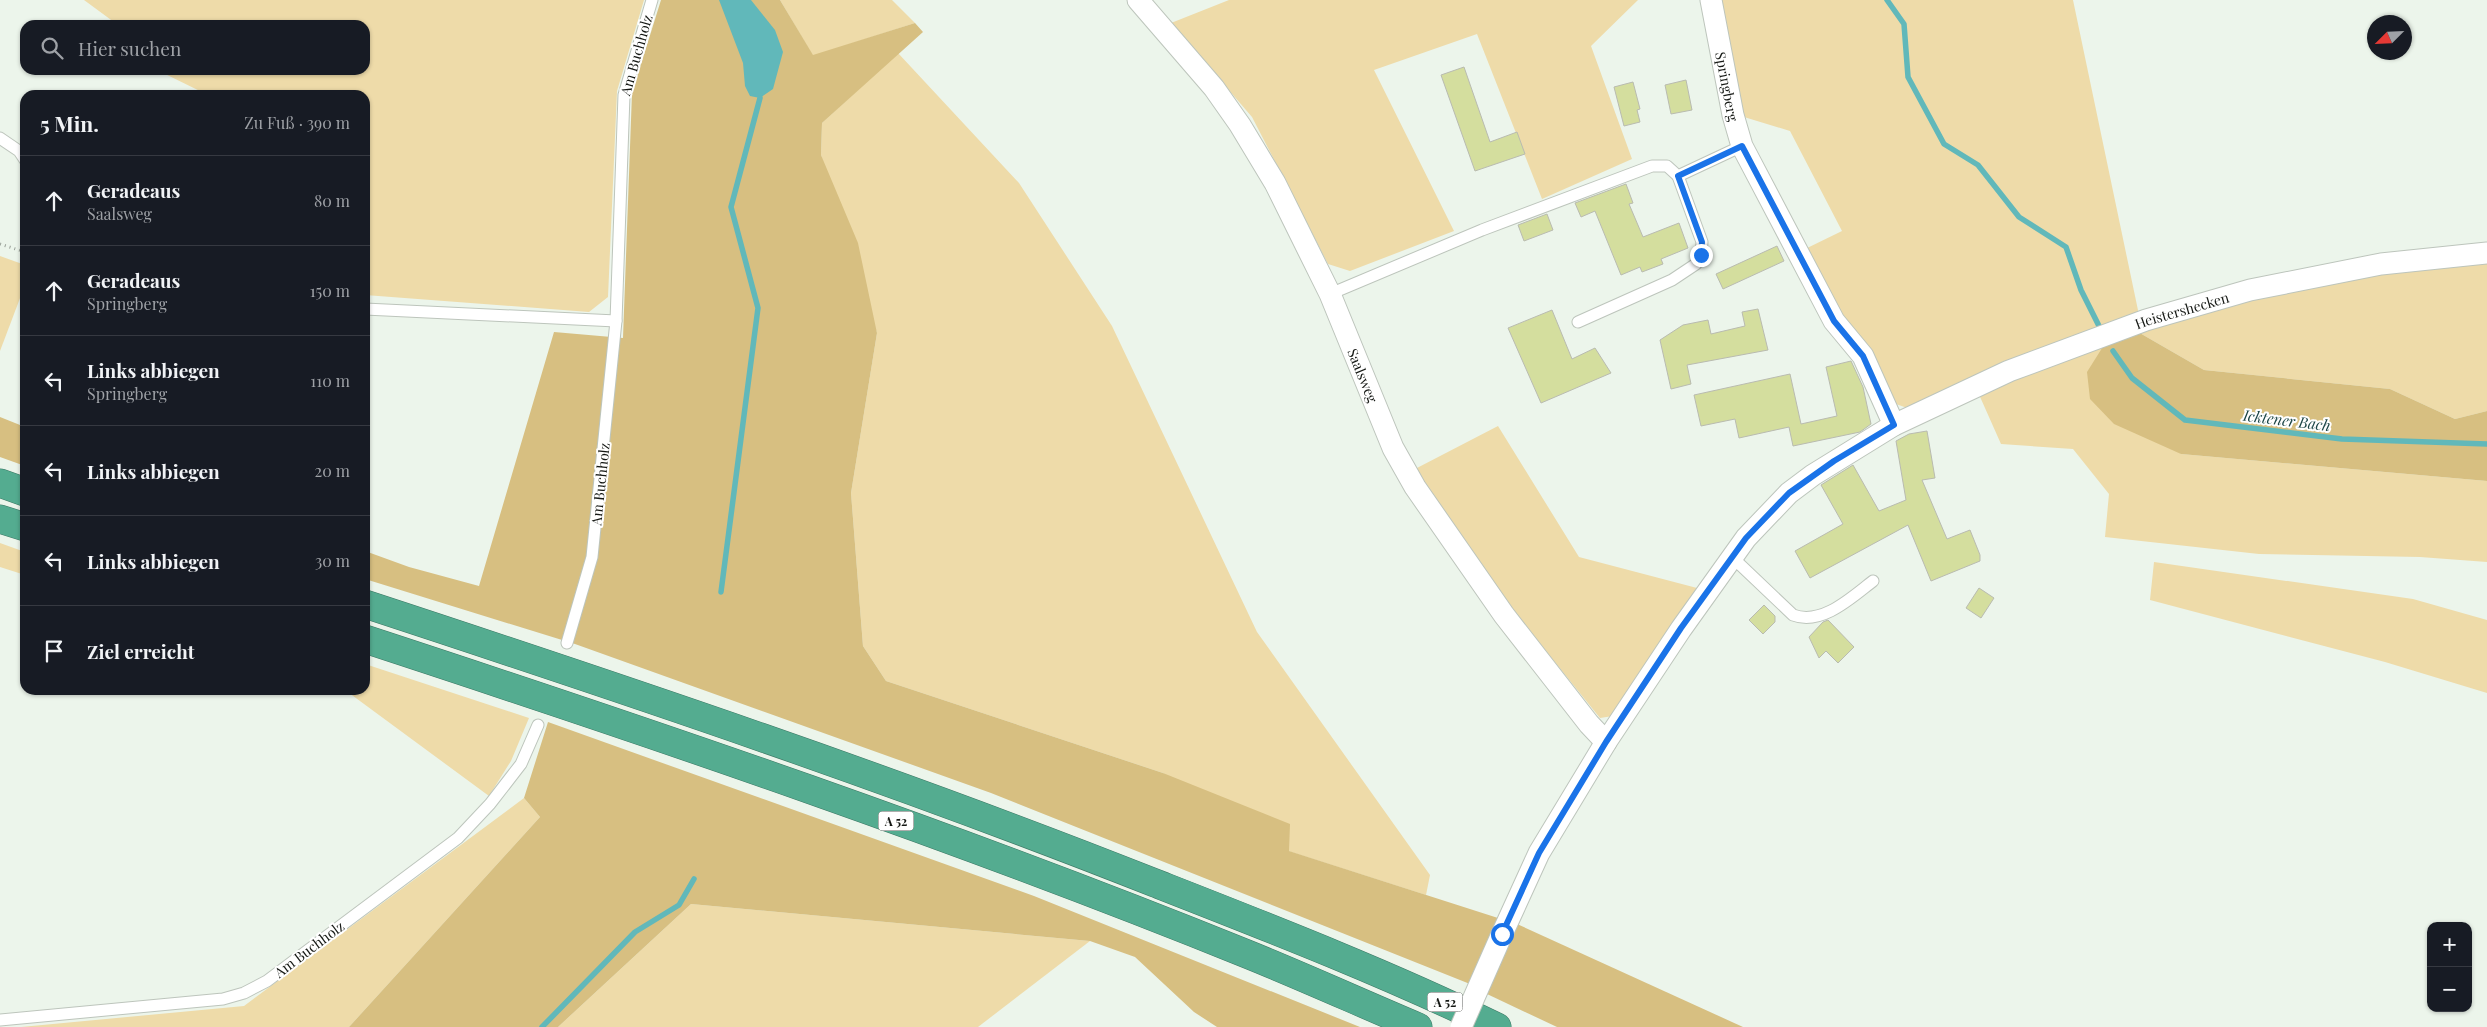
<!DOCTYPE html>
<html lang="de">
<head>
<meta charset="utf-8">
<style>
	:root { --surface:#171b24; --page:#242831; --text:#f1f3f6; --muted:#9ea1a6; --line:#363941 }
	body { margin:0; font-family:"Playfair Display",serif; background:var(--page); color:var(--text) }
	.controls { position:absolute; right:15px; bottom:15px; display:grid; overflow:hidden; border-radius:10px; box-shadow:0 1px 4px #0004 }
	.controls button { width:45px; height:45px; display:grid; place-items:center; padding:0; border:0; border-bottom:1px solid var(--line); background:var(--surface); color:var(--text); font:25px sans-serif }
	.compass { position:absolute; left:2367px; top:15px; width:45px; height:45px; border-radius:50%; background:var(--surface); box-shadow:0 1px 4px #0004; rotate:246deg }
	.stop { position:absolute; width:15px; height:15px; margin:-11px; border:4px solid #1a73e8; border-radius:50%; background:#fff }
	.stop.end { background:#1a73e8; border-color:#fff; box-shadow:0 1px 5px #0008 }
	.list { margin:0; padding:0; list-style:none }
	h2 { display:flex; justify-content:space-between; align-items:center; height:65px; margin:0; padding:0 20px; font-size:21px }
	h2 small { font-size:16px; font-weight:400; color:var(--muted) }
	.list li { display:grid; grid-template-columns:32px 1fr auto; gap:15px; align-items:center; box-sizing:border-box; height:90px; padding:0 20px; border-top:1px solid var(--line) }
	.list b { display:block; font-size:19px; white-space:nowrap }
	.list p { margin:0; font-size:16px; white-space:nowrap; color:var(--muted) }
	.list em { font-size:16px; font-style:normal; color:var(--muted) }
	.icon { flex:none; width:28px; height:28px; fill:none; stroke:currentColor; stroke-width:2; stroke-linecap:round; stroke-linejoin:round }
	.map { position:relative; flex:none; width:2487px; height:1027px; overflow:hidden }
	.search { position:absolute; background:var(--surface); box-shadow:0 1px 4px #0004; left:20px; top:20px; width:350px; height:55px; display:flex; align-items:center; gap:12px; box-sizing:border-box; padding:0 18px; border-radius:15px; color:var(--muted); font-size:19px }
	.panel { position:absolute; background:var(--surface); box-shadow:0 1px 4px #0004; left:20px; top:90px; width:350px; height:605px; border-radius:15px }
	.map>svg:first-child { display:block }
</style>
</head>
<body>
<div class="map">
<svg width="2487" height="1027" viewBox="0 0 2487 1027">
	<rect width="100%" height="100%" fill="#ecf5eb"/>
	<g fill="#eedba9">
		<path d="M 84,0 L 644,0 L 617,91 L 608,297 L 589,312 L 365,295 L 365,95 L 208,95 L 157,70 L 365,70 L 365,25 L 118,25 Z"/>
		<path d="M 780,0 L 892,0 L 915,23 L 813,56 Z"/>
		<path d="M 1229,0 L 1638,0 L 1591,46 L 1632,159 L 1542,199 L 1477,34 L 1374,70 L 1454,231 L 1350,271 L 1328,264 L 1252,117 L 1171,23 Z"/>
		<path d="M 1720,0 L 2073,0 L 2139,315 L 1910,409 L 1896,404 L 1801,251 L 1842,231 L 1790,131 L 1744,117 Z"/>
		<path d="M 898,53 L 1019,183 L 1112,326 L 1257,632 L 1430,875 L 1426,895 L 1288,851 L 1163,773 L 886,681 L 863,646 L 851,493 L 877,333 L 821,155 L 822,123 Z"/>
		<path d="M 0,256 L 25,265 L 25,285 L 0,351 Z"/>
		<path d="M 2487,262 L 2487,411 L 2455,419 L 2390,389 L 2204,370 L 2138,332 L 2248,300 L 2384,273 Z"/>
		<path d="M 2104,345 L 2181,454 L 2487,481 L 2487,562 L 2420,557 L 2259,554 L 2105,537 L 2109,494 L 2073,449 L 2001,444 L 1977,390 Z"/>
		<path d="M 1498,426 L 1579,557 L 1697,588 L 1613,716 L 1600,718 L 1516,614 L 1415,469 Z"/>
		<path d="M 0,543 L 25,552 L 25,575 L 0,567 Z"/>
		<path d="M 2154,562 L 2413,599 L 2487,620 L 2487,693 L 2385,662 L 2150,600 Z"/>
		<path d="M 365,664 L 529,718 L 511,761 L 489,796 L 345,690 L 365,690 Z"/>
		<path d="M 524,798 L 540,817 L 349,1027 L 21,1027 L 244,1006 Z"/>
		<path d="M 691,904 L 1090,941 L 978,1027 L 558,1027 Z"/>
	</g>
	<g fill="#d7bf81">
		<path d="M 661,0 L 780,0 L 813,55 L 915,23 L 923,32 L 822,123 L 821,155 L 858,243 L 877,333 L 851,493 L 863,646 L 886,681 L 1163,773 L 1290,824 L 1289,851 L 1498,918 L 1470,984 L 991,793 L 575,644 L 365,579 L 365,551 L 409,567 L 479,586 L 554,332 L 623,338 L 632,93 Z"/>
		<path d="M 2138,332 L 2204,370 L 2390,389 L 2455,419 L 2487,411 L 2487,481 L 2181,454 L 2114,424 L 2090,399 L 2087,372 L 2104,345 Z"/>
		<path d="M 0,417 L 25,427 L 25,466 L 0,457 Z"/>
		<path d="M 548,722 L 1034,896 L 1360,1027 L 1217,1027 L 1194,1012 L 1135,957 L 1090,941 L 691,904 L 558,1027 L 349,1027 L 540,817 L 524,798 Z"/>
		<path d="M 1517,924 L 1743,1027 L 1557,1027 L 1487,994 Z"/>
	</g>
	<path fill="#61b8ba" d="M 719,0 L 751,0 L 775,30 L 783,52 L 773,89 L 760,98 L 750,96 L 745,86 L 743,63 Z"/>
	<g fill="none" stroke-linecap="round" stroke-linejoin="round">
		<g stroke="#61b8ba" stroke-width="5.5">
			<path d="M 1887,0 L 1904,24 L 1908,77 L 1944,144 L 1978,165 L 2019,217 L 2066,247 L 2081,290 L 2100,328"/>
			<path d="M 2113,351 L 2132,378 L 2185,420 L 2342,439 L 2487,444"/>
			<path d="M 721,592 L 758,308 L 731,207 L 760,98"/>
			<path d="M 542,1027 L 635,932 L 679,905 L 694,879"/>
		</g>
	</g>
	<g fill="#d4de9e" stroke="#b9bbb0">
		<path d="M 1464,67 L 1490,142 L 1517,132 L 1525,154 L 1475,171 L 1441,75 Z"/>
		<path d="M 1686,80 L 1692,110 L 1671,114 L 1665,85 Z"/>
		<path d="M 1633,82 L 1640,109 L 1637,110 L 1640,122 L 1624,126 L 1614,87 Z"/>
		<path d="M 1626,184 L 1633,203 L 1629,204 L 1643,237 L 1679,223 L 1688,248 L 1661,259 L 1663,264 L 1642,272 L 1640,267 L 1621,275 L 1595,211 L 1581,217 L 1575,203 Z"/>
		<path d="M 1547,214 L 1553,230 L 1524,241 L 1518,225 Z"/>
		<path d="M 1777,246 L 1784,261 L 1723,289 L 1716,274 Z"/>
		<path d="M 1758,309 L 1768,350 L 1687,365 L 1691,384 L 1671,389 L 1660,340 L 1683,325 L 1708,320 L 1711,334 L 1745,326 L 1742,312 Z"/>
		<path d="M 1552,310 L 1572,359 L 1595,348 L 1611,373 L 1541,403 L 1508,328 Z"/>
		<path d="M 1851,361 L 1863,387 L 1871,424 L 1860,432 L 1793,446 L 1789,427 L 1739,438 L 1735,419 L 1701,426 L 1694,395 L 1790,374 L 1801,424 L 1837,416 L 1826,367 Z"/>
		<path d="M 1927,431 L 1935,478 L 1922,480 L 1947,539 L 1970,530 L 1980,555 L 1980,561 L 1931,581 L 1908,525 L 1810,578 L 1795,551 L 1843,524 L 1821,485 L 1853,465 L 1879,511 L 1906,500 L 1896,441 L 1909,434 Z"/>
		<path d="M 1979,588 L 1994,598 L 1981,618 L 1966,608 Z"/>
		<path d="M 1764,605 L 1775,616 L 1775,622 L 1763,634 L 1749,620 Z"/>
		<path d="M 1828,620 L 1854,647 L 1838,663 L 1826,651 L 1819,658 L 1809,637 L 1823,622 Z"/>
	</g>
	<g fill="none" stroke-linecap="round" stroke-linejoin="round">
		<g stroke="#bdc5bc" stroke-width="13">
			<g id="lane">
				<path d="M 0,138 L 19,151 L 25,160"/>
				<path d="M 1330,294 L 1482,230 L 1652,166 L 1667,166 L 1678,176 L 1742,146"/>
				<path d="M 365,309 L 616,321"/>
				<path d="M 1578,322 L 1672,280 L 1696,264 L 1701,255 L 1702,242 L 1678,176"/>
				<path d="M 1732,557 L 1793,615 C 1822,626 1852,597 1873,581"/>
				<path d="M 567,643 L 592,557 L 616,321 L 624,95 L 652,0"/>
				<path d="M 0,1020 L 223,999 L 244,993 L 267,981 L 458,838 L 490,804 L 521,764 L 538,725"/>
			</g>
		</g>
		<g stroke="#bdc5bc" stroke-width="23">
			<g id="street">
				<path id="s1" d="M 1138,0 L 1214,88 L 1240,125 L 1275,183 L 1330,294 L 1393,448 L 1415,487 L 1504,615 L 1589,724 L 1606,742"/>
				<path id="s2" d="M 1711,0 L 1733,115 L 1742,146 L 1834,321 L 1863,356 L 1894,425"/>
				<path id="s3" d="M 1502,934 L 1539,853 L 1606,742 L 1681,629 L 1746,538 L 1789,493 L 1813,475 L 1894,425 L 2009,371 L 2146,320 L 2250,290 L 2381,264 L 2487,253"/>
			</g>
		</g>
		<g stroke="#3e7865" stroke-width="29">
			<g id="highway">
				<path d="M 0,483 L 25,492"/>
				<path d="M 0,519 L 25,527"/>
				<path d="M 365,604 C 630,691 895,780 1155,883 C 1270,928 1386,973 1497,1027"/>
				<path d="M 365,639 C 661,736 958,837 1247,954 C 1304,977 1361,1003 1418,1027"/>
			</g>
		</g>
		<path stroke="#9aa199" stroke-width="3" stroke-dasharray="1 4" stroke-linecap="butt" d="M 0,244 L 25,252"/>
		<use href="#lane" stroke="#fff" stroke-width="11"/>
		<use href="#street" stroke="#fff" stroke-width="21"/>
		<use href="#highway" stroke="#54ac90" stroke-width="28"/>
		<g stroke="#bdc5bc" stroke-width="23" stroke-linecap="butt">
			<path id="street-bridge" d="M 1461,1027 L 1502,934"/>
		</g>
		<use href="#street-bridge" stroke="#fff" stroke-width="21"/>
	</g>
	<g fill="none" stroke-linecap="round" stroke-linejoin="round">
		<path stroke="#1a73e8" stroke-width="6" d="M 1502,934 L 1539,853 L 1606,742 L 1681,628 L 1746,538 L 1789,493 L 1834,461 L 1894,425 L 1863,356 L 1834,321 L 1742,146 L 1678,176 L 1702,242 L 1701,255"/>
	</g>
	<g text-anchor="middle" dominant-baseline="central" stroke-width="4" stroke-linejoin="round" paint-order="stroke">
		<g fill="#fff" stroke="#5b5d5a" stroke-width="1">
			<rect x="878.5" y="811.5" width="35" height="19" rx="4"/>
			<rect x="1427.5" y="992.5" width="35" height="19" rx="4"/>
		</g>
		<g font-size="12" font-weight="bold" fill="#151814">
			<text x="896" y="821">A 52</text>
			<text x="1445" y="1002">A 52</text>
		</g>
		<g font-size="14" fill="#151814" stroke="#fff">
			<text transform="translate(636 55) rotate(-74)">Am Buchholz</text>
			<text stroke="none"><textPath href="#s2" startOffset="88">Springberg</textPath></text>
			<text stroke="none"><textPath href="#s3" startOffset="964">Heistershecken</textPath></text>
			<text stroke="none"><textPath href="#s1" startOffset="441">Saalsweg</textPath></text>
			<text transform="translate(600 484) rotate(-84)">Am Buchholz</text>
			<text transform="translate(309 949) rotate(-37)">Am Buchholz</text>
		</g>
		<g font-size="15" font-style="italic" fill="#1b4445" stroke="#fff">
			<text transform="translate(2287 420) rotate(7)">Icktener Bach</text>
		</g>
	</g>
</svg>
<div class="controls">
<button>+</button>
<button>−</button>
</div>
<svg class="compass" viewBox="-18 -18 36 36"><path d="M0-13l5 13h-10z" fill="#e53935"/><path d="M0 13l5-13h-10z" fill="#9ea1a6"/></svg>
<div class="stop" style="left:1502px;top:934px"></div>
<div class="stop end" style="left:1701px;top:255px"></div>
<div class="search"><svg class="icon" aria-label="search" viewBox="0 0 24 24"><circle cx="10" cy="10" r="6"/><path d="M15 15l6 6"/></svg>Hier suchen</div>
<section class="panel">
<h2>5 Min.<small>Zu Fuß · 390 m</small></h2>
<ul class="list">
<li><svg class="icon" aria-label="ahead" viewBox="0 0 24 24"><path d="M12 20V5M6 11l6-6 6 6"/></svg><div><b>Geradeaus</b><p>Saalsweg</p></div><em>80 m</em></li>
<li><svg class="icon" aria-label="ahead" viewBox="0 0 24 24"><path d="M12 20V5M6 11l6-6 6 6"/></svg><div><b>Geradeaus</b><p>Springberg</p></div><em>150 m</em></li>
<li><svg class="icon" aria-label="left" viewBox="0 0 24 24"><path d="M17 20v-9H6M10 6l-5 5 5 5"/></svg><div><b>Links abbiegen</b><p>Springberg</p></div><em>110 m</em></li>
<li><svg class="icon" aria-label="left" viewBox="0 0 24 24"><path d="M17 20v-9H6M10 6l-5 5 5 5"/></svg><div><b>Links abbiegen</b></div><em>20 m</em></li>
<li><svg class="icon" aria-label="left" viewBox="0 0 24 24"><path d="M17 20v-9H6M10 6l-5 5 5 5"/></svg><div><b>Links abbiegen</b></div><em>30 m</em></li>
<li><svg class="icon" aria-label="arrive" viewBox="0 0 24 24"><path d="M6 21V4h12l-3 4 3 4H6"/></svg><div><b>Ziel erreicht</b></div></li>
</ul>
</section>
</div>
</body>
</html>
